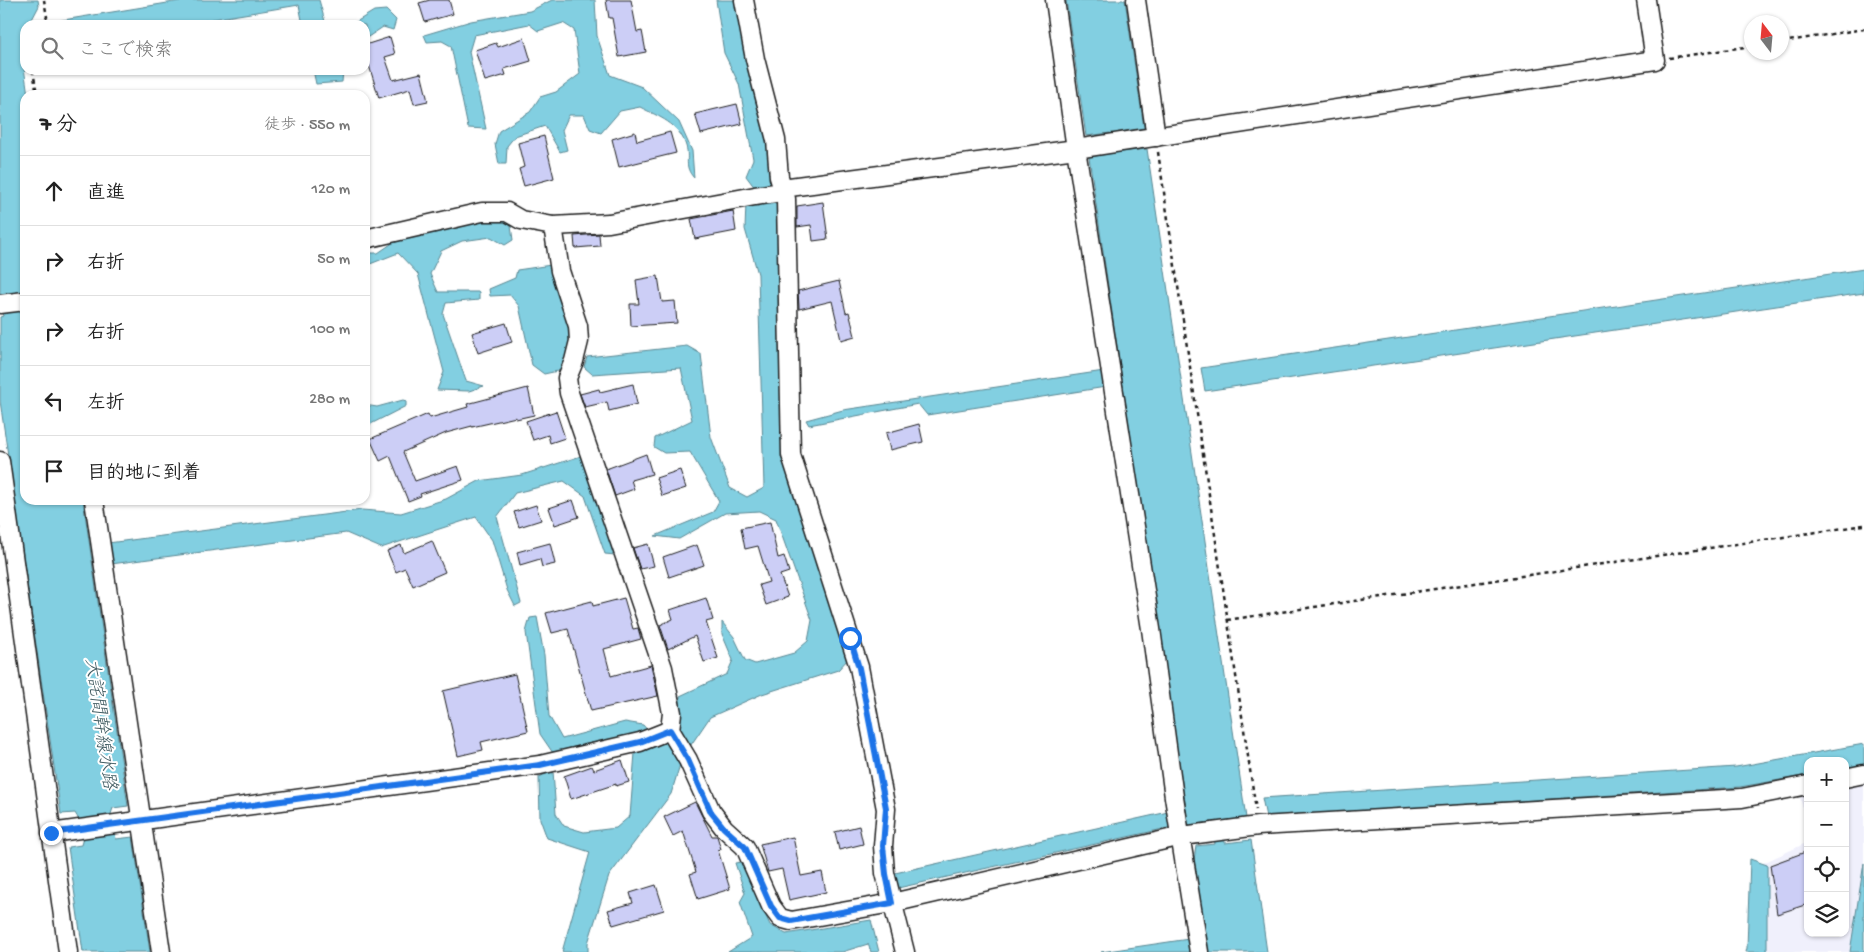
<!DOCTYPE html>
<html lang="ja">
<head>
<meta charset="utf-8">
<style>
	:root { --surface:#fff; --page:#f6f6f6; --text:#222; --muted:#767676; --line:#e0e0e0 }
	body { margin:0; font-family:"Gochi Hand","Klee One",sans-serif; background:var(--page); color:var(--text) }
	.controls { position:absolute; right:15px; bottom:15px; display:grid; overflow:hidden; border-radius:10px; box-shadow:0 1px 4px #0004 }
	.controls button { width:45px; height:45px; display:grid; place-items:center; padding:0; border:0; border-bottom:1px solid var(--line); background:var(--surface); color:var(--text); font:25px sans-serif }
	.compass { position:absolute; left:1744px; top:15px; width:45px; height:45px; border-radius:50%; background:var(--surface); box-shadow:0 1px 4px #0004; rotate:344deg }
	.stop { position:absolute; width:15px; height:15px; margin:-11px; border:4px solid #1a73e8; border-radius:50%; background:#fff }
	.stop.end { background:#1a73e8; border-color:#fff; box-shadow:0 1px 5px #0008 }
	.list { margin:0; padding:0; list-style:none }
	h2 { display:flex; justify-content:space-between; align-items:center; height:65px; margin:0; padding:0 20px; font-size:21px }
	h2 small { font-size:16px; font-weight:400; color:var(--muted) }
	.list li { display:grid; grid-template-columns:32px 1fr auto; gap:15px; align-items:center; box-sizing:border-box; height:70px; padding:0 20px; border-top:1px solid var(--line) }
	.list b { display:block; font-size:19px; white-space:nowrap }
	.list em { font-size:16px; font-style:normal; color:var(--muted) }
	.icon { flex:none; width:28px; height:28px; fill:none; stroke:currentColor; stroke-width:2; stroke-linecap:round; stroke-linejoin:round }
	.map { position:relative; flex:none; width:1864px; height:952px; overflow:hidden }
	.search { position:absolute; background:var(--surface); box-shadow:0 1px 4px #0004; left:20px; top:20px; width:350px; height:55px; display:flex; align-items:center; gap:12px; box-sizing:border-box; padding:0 18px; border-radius:15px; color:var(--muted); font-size:19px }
	.panel { position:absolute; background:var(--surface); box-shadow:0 1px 4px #0004; left:20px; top:90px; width:350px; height:415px; border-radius:15px }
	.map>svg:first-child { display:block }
</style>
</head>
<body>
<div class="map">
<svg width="1864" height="952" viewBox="0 0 1864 952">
	<rect width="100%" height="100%" fill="#fff"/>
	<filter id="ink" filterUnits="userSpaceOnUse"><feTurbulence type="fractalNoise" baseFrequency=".02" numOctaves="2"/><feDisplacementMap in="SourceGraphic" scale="10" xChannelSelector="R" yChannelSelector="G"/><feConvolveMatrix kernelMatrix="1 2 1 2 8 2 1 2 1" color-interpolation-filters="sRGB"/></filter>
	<g filter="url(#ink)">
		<g fill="#f0f0fc">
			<path d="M 1864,757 L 1864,952 L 1758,952 L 1759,865 L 1808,842 L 1808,933 L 1845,933 L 1845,761 Z"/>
			<path d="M 1808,769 L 1808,830 L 1794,772 Z"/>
		</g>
		<g fill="#82cfe1" stroke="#598792">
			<path d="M 0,0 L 38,0 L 39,6 L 29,25 L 25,25 L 22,54 L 28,95 L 25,95 L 25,500 L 83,500 L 128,806 L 113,808 L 111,814 L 116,839 L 133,837 L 150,952 L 83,952 L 68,847 L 81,845 C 85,834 81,822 75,813 L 61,814 L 0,401 L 0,317 L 3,316 L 0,297 Z"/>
			<path d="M 186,0 L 319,0 L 326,25 L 303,25 L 299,5 L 177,25 L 55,25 L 57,21 Z"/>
			<path d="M 552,0 L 595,0 L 597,36 L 610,75 L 642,87 L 679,122 L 692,151 L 694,178 C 683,166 690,159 686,146 C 679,123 659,117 640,107 L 620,111 L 601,133 L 590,129 L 584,115 L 569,115 L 562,130 L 567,150 L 560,152 L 545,126 L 515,136 L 507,146 L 506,164 L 499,164 L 495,144 L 499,131 L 530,112 L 540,97 L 556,92 L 580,74 L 574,30 L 563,23 L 538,31 L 529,24 L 474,35 L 469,52 L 486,129 L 468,128 L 451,46 L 442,41 L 427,42 L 424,35 L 471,21 L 530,11 Z"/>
			<path d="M 716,0 L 740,0 L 769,139 L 775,183 L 773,199 L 777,206 L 780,382 L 788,473 L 848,659 L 838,670 L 762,694 L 710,717 L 682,758 L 671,794 L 609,876 L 588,943 L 588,952 L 562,952 L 590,852 L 547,838 L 540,819 L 539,777 L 553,771 L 556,814 L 564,826 L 584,832 L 616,828 L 630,816 L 635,753 C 648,750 661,742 674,740 L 680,729 L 680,696 L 727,674 L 733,660 L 722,634 L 722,622 L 734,637 L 745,660 L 755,664 L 794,653 L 808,641 L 812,620 L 776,519 L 759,511 L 725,513 L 679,539 L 655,536 L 713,512 L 719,501 L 690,452 L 664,453 L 654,447 L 655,438 L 692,420 L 681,368 L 592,374 L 584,367 L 587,357 L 687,346 L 701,354 L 711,437 L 730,488 L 747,497 L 764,488 L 758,274 L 745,229 L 746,203 L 758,192 L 746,176 L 753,159 L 739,84 L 724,53 Z"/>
			<path d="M 1066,0 L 1125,0 L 1144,128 L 1118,132 L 1121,152 L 1147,149 L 1246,818 L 1222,821 L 1225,843 L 1251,840 L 1267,952 L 1208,952 L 1194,860 L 1196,846 L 1215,844 L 1212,822 L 1188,825 L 1089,157 L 1113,153 L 1110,133 L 1086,136 Z"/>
			<path d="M 386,10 L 396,20 L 393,30 L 383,27 L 365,39 L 365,25 L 351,25 L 374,11 Z"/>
			<path d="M 313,70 L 343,70 L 342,82 L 316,84 Z"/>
			<path d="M 502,219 L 511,226 L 513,240 L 505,245 L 491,237 L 462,241 L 441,251 L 430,274 L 438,292 L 479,292 L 479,300 L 446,303 L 443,314 L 466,381 L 484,386 L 469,391 L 437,390 L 444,372 L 418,274 L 398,253 L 365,266 L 365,253 L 378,253 L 394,242 L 480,221 Z"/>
			<path d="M 551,265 L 573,327 L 567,369 L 544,374 L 532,365 L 519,306 L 510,295 L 490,296 L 489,289 L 515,278 L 517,270 Z"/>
			<path d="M 1864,269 L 1864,293 L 1205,391 L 1201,368 Z"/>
			<path d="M 1104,371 L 1106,387 L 927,415 L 918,404 L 809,425 L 806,420 L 843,410 Z"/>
			<path d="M 403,400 L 406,401 L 406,406 L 365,427 L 365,405 L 377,407 Z"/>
			<path d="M 581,456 L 615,555 L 605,554 L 585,496 L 564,481 L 515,493 L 497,517 L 521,603 L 515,606 L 507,590 L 492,540 L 476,517 L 381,548 L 346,533 L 111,564 L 108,543 L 362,510 L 401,513 L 446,499 L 479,481 L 522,475 Z"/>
			<path d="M 537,617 L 544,655 L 549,716 L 562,739 L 625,722 L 643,725 L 649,732 L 581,745 L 553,753 L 540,734 L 526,632 L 530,618 Z"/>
			<path d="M 1864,744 L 1864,765 L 1845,769 L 1845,761 L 1808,761 L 1808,775 L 1740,787 L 1266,817 L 1262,798 L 1736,767 Z"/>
			<path d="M 1168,812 L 1172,827 L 898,888 L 895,873 Z"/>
			<path d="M 1750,859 L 1767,865 L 1767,952 L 1746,952 L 1747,948 Z"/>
			<path d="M 741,862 L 770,925 L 786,934 L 871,920 L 879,952 L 871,952 L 868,944 L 842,952 L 728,952 L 752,937 L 740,902 L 745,893 L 735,863 Z"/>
			<path d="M 1864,863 L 1864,952 L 1850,952 Z"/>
			<path d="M 1189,939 L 1191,952 L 1101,952 Z"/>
		</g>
		<g fill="#cccef6" stroke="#1c1c1c">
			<path d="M 430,0 L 449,0 L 453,14 L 425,22 L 419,3 Z"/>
			<path d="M 606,0 L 631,0 L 637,32 L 642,31 L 646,52 L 619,57 L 612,18 L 609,18 Z"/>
			<path d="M 390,37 L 395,54 L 385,57 L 393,80 L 421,73 L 428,101 L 414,104 L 410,89 L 379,98 L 368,62 L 365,63 L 365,45 Z"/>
			<path d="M 524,38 L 531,61 L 504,69 L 506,75 L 485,81 L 475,50 L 496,43 L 498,47 Z"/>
			<path d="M 737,104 L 742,124 L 701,134 L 695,114 Z"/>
			<path d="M 635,132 L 637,141 L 670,132 L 676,153 L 619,167 L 612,139 Z"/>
			<path d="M 544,136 L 554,178 L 524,186 L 519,169 L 524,167 L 518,143 Z"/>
			<path d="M 823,202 L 828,239 L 813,241 L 811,225 L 797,227 L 797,206 Z"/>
			<path d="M 733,211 L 736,231 L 695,239 L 691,219 Z"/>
			<path d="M 599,234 L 600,246 L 575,248 L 574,236 Z"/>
			<path d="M 658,276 L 662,302 L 675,301 L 677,323 L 631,326 L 630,304 L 639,304 L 636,280 Z"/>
			<path d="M 839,281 L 846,313 L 849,312 L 855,336 L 841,340 L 832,301 L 799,309 L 799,307 L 798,291 Z"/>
			<path d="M 506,323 L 512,342 L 478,353 L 472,333 Z"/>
			<path d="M 633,384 L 637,404 L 609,411 L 607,402 L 585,407 L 580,394 L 599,389 L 600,392 Z"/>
			<path d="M 528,388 L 534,415 L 516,419 L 516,417 L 472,427 L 472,426 L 446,433 L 403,452 L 415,481 L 458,466 L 463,480 L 420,494 L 421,496 L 408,501 L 390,456 L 380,461 L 370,439 L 428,414 L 430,418 L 468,407 L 467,404 Z"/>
			<path d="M 556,411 L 565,438 L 550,443 L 548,435 L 533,440 L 526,421 Z"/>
			<path d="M 919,424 L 923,442 L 890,450 L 886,433 Z"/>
			<path d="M 646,454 L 652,474 L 631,480 L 634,489 L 615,496 L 606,469 Z"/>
			<path d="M 680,470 L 686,488 L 662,496 L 656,478 Z"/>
			<path d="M 573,500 L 579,517 L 555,525 L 549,508 Z"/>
			<path d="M 536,505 L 541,520 L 519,527 L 514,512 Z"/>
			<path d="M 770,522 L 778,558 L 784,556 L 789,572 L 780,575 L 788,597 L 766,605 L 759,585 L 769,582 L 758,546 L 745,549 L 741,528 Z"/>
			<path d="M 432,541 L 445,572 L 413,586 L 405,568 L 396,572 L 387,551 L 401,545 L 404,553 Z"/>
			<path d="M 550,543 L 555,564 L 542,567 L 540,559 L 520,565 L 517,552 Z"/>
			<path d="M 648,544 L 654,566 L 640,569 L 633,548 Z"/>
			<path d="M 697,545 L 704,565 L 669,577 L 663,557 Z"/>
			<path d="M 624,598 L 633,629 L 638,628 L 641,639 L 604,649 L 611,676 L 651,665 L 658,696 L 591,711 L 568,629 L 552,633 L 546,613 L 592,601 L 593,606 Z"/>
			<path d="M 706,598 L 713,620 L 706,622 L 718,658 L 704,662 L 695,636 L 668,649 L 660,625 L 673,619 L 670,610 Z"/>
			<path d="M 515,674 L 528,731 L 481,742 L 483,750 L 458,756 L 443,691 Z"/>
			<path d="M 622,760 L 629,782 L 616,786 L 616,784 L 571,799 L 564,776 L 592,766 L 594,770 Z"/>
			<path d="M 695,802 L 712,836 L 717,836 L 721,849 L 718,850 L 730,889 L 698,899 L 690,874 L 696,872 L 683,831 L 673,836 L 664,817 Z"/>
			<path d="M 859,826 L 863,844 L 839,850 L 835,832 Z"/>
			<path d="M 793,837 L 801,876 L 822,872 L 826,892 L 789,900 L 782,869 L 768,872 L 760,844 Z"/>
			<path d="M 1808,851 L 1808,904 L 1777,914 L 1770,865 Z"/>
			<path d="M 656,885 L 664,910 L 613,925 L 608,910 L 633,903 L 630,893 Z"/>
		</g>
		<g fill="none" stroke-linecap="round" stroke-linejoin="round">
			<g stroke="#1c1c1c" stroke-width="21">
				<g id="street">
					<path d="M 744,0 L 755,59 L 776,140 L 779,177 L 786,199 L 791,455 L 859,667 L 886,809 L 883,846 L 885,873 L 905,952"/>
					<path d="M 1055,0 L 1076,149 L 1151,629 L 1174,797 L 1199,952"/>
					<path d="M 1136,0 L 1156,137"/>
					<path d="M 553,226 L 560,271 L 578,326 L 579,341 L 574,361 L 567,378 L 569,393 L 663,668 L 672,713 L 670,730 L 688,760 L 711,811 L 724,828 L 745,847 L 771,906 L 780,918 L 791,921 L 892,903 L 1182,836 L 1258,826 L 1742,798 L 1808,785"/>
					<path d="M 365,239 L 482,212 L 507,212 L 521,220 L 553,226 L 609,223 L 755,196 L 775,193 L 782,188 L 1076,149 L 1655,60 L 1646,0"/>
					<path d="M 0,304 L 25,301"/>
					<path d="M 0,461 L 68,952"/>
					<path d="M 94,500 L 161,952"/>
					<path d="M 1845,778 L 1864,774"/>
					<path d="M 51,833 L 540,765 L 640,742 L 670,730"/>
				</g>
			</g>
			<g stroke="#1c1c1c" stroke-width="2.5" stroke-dasharray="4 4" stroke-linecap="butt">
				<path d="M 41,25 L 47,17 L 44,0"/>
				<path d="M 1782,42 L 1864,29"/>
				<path d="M 1669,58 L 1752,46"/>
				<path d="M 33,70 L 37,95"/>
				<path d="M 1158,152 L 1256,810"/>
				<path d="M 1227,620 L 1864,525"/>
			</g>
			<use href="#street" stroke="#fff" stroke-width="18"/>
		</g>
	</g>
	<g fill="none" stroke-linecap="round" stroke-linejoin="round" filter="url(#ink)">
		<path stroke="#1a73e8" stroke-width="6" d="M 51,833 L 540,765 L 640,742 L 670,730 L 688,760 L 711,812 L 724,828 L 745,847 L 771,906 L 780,918 L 791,921 L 892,903 L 886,874 L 883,846 L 886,808 L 859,668 L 850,638"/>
	</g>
	<g text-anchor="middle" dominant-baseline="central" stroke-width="4" stroke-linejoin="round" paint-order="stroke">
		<g font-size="19" font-style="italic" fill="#405b61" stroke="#fff">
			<text transform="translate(99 724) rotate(82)">大詫間幹線水路</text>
		</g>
	</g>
</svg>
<div class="controls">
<button>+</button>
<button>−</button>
<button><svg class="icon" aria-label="locate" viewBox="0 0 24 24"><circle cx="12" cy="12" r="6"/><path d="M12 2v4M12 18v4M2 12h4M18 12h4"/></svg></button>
<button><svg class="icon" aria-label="layers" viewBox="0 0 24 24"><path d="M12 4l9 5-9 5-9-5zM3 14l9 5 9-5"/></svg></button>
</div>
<svg class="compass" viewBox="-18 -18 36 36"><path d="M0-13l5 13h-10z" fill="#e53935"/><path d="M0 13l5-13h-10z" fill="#767676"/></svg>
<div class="stop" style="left:850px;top:638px"></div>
<div class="stop end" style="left:51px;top:833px"></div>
<div class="search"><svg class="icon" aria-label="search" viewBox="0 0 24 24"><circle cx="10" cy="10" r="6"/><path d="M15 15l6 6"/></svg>ここで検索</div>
<section class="panel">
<h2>7 分<small>徒歩 · 550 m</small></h2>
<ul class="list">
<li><svg class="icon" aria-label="ahead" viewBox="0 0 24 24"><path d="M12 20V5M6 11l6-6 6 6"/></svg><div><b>直進</b></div><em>120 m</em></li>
<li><svg class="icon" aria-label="right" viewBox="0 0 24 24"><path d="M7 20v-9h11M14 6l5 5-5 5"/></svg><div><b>右折</b></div><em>50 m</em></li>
<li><svg class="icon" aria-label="right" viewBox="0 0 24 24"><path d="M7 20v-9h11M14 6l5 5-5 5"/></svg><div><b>右折</b></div><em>100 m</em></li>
<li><svg class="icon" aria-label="left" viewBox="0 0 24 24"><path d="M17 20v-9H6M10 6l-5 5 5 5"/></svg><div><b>左折</b></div><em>280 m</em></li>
<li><svg class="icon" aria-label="arrive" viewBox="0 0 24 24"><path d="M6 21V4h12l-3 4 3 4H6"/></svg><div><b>目的地に到着</b></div></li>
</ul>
</section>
</div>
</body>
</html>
